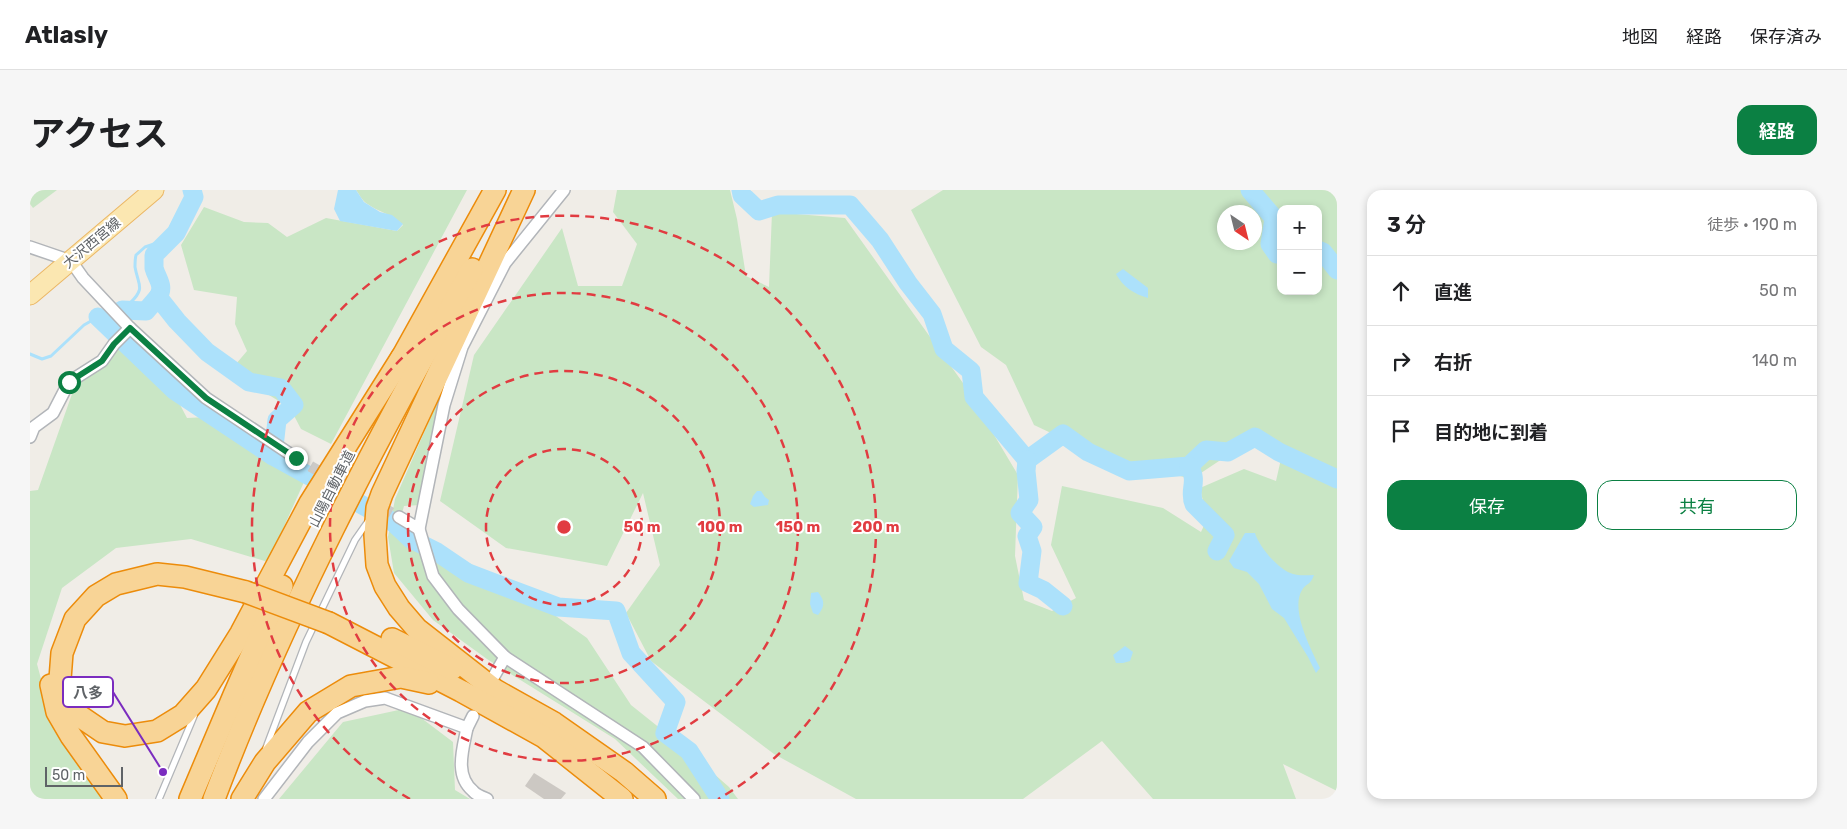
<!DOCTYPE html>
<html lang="ja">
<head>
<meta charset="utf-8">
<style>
	:root { --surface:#fff; --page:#f6f6f6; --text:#202124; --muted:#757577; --line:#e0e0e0; --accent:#0b8043 }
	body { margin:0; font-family:Rubik,"Noto Sans JP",sans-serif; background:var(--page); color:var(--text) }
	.controls { position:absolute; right:15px; top:15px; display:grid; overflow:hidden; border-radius:10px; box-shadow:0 2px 8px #0003 }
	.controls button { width:45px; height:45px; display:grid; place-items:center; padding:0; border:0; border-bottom:1px solid var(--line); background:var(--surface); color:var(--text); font:25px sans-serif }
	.compass { position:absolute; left:1187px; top:15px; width:45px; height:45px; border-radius:50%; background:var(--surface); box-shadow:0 2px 8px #0003; rotate:145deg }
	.scale { position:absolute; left:15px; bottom:12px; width:78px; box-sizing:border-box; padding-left:5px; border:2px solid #5f6367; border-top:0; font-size:14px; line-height:18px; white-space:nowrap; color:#5f6367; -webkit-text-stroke:4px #fff; paint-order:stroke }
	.stop { position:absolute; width:15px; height:15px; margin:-11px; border:4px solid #0b8043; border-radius:50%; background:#fff }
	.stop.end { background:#0b8043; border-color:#fff; box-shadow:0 1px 5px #0008 }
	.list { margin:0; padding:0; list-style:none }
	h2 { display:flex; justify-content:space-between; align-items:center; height:65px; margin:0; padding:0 20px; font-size:21px }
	h2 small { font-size:16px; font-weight:400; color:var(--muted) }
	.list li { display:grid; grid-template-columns:32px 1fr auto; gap:15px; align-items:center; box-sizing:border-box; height:70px; padding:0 20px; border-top:1px solid var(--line) }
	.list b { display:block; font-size:19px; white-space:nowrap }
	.list em { font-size:16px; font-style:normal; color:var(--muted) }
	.actions { display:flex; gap:10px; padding:15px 20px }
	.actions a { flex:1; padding:11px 0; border:1px solid var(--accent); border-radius:15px; text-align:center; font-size:18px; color:var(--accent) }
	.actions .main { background:var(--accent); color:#fff }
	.icon { flex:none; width:28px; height:28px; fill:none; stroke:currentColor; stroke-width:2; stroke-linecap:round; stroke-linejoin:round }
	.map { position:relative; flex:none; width:1307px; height:609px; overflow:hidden; border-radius:15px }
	header { display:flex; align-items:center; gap:30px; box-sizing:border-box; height:70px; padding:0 25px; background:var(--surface); border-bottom:1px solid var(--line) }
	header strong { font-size:24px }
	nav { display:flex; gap:28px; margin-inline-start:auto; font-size:18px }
	.intro { display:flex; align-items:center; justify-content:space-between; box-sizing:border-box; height:120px; padding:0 30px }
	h1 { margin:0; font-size:35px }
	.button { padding:12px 22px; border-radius:15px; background:var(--accent); color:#fff; font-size:18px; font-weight:700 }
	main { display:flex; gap:30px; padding:0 30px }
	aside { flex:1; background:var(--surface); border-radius:15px; box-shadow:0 2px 8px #0003 }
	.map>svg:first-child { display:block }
</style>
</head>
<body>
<header>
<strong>Atlasly</strong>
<nav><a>地図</a><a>経路</a><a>保存済み</a></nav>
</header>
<div class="intro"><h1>アクセス</h1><a class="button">経路</a></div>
<main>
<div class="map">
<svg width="1307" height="609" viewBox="0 0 1307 609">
	<rect width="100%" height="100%" fill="#f0ede7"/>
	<g fill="#c9e6c5" fill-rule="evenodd">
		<path d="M 0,0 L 27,0 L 3,18 L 0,14 Z"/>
		<path d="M 326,0 L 437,0 L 301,254 L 271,239 L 260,218 L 200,181 L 217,161 L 205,134 L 207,107 L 164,100 L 151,55 L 174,17 L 214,32 L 238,33 L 257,47 L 296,28 L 367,41 L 373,35 C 362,24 348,22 336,13 C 332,10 329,4 326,0 Z"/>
		<path d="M 587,0 L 700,0 L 707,29 L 716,86 L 739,97 L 742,22 L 815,28 L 933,193 L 988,285 L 985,366 L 994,410 L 1022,421 L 1046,408 L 1021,355 L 1032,296 L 1133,318 L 1171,342 L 1177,329 L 1170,298 L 1214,279 L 1246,291 L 1251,269 L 1219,251 L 1162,289 L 1070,266 L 1004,235 L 976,175 L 951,157 L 881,20 L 913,0 L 1307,0 L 1307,601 L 1253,574 L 1266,609 L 1123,609 L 1072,551 L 993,609 L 826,609 L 744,564 L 621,471 L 596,423 L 630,375 L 613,303 L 577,376 L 476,358 L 410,311 L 444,165 L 532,38 L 548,96 L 592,96 L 607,54 L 583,22 ZM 1251,19 L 1288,19 L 1288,101 L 1251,101 ZM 1194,22 L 1224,22 L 1224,52 L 1194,52 Z"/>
		<path d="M 87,155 L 147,209 L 157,228 L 177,227 L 274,292 L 238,372 L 161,349 L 86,358 L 32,398 L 7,474 L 21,526 L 80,609 L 0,609 L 0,301 L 8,300 L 48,187 Z"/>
		<path d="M 414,197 L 391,315 L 374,316 L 366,345 L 404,371 L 415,360 L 489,400 L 557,448 L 601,515 L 651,555 L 699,597 L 708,609 L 648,609 L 585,549 L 457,469 L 403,430 L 364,383 L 358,347 L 365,309 Z"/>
		<path d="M 378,518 L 423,552 L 425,600 L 440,609 L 249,609 L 313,532 Z"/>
	</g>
	<g fill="#ace1fb">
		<path d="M 308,0 L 326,0 L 334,12 L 350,22 L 362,25 L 373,34 L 367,41 L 310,31 L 304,19 Z"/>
		<path d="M 1093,79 L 1118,98 L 1118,108 C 1104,104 1093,97 1086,84 Z"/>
		<path d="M 727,301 L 731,301 L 735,307 L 739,310 L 738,315 L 724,317 L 720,314 L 723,306 Z"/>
		<path d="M 1215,343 L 1225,343 C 1229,357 1249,380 1263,384 C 1269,386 1277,385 1284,385 C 1280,396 1276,393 1272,400 C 1260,420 1281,459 1290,478 L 1286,483 L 1278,467 L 1254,428 L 1242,419 L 1229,394 L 1217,382 L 1204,378 L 1199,371 Z"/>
		<path d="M 788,402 C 795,411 795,416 788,425 L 783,423 L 780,414 L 781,403 Z"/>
		<path d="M 1095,456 L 1103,462 L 1100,471 L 1093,473 L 1086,473 L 1083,465 Z"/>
	</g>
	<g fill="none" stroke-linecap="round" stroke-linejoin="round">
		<g stroke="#ace1fb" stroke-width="3">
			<path d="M 87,122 C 93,120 96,117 100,113 C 116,98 108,95 105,77 C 105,74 105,69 106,65 L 115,57 L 127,53 L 138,42 L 160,0"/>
			<path d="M 0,164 L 12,169 L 21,166 L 54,135 L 68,127 L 81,123"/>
		</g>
		<g stroke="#ace1fb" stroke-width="19">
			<path d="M 711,0 L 712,5 L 729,21 L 748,15 L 820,15 L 850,50 L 878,93 L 902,124 L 914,159 L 941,181 L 944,207 L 997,270 L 1033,244 L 1058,262 L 1099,281 L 1159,276 L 1176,260 L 1198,262 L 1225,247 L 1249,262 L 1307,289"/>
			<path d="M 1220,0 L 1244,28 L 1240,54 L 1247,64 L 1251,62"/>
			<path d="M 1288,60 L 1293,62 L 1307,80"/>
			<path d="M 128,107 C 135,96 127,89 124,78 C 124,74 124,69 124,65 L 146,43 L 164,7 L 162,0"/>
			<path d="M 92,120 L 116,121 L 128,107 L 147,131 L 177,162 L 219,192 L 251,198 L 264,215 L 247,230 L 243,266"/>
			<path d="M 68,127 L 144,200 L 243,266 L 363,332 L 381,349 L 407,362 L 438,383 L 528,417 L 586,421 L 601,463 L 646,512 L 635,543 L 659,561 L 690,609"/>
			<path d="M 997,270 L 996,281 L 999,310 L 990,323 L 1003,337 L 997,346 L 1002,361 L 998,393 L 1013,400 L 1033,416"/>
			<path d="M 1159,276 C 1169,292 1158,300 1164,314 L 1195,345 L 1187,361"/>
		</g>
	</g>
	<path fill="#ccc8c3" d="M 504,583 L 536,603 L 531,609 L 514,609 L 495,596 Z"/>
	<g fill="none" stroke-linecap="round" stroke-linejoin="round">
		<path stroke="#cccac7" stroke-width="11" stroke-dasharray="11 5.5" stroke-linecap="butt" d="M 266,268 L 369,327"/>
		<g stroke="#b2b5b9" stroke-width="8">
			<g id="lane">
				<path d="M 236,558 L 276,452 L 325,350 L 339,330"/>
				<path d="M 129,609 L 164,526"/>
			</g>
		</g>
		<g stroke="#b2b5b9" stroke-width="14">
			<g id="street">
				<path d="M 0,57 L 41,71 L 53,88 L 100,138 L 176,208 L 266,268"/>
				<path d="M 0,247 L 4,237 L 23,223 L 39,192 L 72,171 L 84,154 L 100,138"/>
				<path d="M 369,327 L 389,339 L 414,215 L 432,157 L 475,73 L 534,0"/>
				<path d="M 389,339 L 403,386 L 428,419 L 475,467 L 613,557 L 664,609"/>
				<path d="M 464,486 L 475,467"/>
				<path d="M 437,538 C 433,559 424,585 443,601 C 446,605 452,607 457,609"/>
				<path d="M 234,609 L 278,552 L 307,523 L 335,511 L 355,508 L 437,538 L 443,526"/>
			</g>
		</g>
		<g stroke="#ebb765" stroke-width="21">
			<path id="primary" d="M 0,105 L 124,0"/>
		</g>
		<g stroke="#ec8c0b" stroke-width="24">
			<g id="highway">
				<path d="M 494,0 L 352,304 L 347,318 L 345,345 L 347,375 L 355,396 L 369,418 L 387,439 L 465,500 L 524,533 L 594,582 L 625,609"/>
				<path d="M 366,178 L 465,0"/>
				<path d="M 216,402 L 155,387 L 127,384 L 86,394 L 66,406 L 45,429 L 32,463 L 30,489 L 33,506 L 48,525 L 73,542 L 95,546 L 127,541 L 153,525 L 176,499 L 211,443 L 280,313 L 372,167"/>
				<path d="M 299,433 L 431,501 L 514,547 L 592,609"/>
				<path d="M 362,449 L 422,479"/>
				<path d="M 21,495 L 27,522 L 41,546 L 86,609"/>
				<path d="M 160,609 L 204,505 L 252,396"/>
				<path d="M 184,609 C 253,425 346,251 442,79"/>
				<path d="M 212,609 L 235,572 L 278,522 L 321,496 L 371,487 L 399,493"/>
			</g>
		</g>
		<use href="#lane" stroke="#fff" stroke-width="5.5"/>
		<use href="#street" stroke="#fff" stroke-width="11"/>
		<use href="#primary" stroke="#fbe7b1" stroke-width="19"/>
		<use href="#highway" stroke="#f8d496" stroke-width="21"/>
		<g stroke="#ec8c0b" stroke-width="24" stroke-linecap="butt">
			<path id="highway-bridge" d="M 216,402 L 299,433"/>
		</g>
		<use href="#highway-bridge" stroke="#f8d496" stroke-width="21"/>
	</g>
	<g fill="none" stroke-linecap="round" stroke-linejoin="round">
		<path stroke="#0b8043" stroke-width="6" d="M 39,192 L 72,171 L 84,154 L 100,138 L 176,208 L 266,268"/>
	</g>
	<g fill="none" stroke="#e13c41" stroke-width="2.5" stroke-dasharray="9 6">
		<circle cx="534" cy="337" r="78"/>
		<circle cx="534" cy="337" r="156"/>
		<circle cx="534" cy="337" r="234"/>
		<path d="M380 609A312 312 0 1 1 688 609"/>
	</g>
	<g text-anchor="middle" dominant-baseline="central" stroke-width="4" stroke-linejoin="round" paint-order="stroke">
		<g font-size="14" fill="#5f6367" stroke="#fff">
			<text transform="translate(62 53) rotate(-40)">大沢西宮線</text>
			<text transform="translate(302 299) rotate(-63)">山陽自動車道</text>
		</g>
	</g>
	<circle cx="534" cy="337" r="8" fill="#e13c41" stroke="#fff" stroke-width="2.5"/>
	<g font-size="15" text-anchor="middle" font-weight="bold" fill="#e13c41" stroke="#fff" stroke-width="4" stroke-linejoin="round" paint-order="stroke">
		<text x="612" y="342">50 m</text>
		<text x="690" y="342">100 m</text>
		<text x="768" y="342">150 m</text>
		<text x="846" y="342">200 m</text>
	</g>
	<path fill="none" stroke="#7b2cbf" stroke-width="2" d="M133 582L83 502"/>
	<circle fill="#7b2cbf" stroke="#fff" stroke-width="2" cx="133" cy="582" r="5"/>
	<rect fill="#fff" stroke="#7b2cbf" stroke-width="2" x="33" y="487" width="50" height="30" rx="5"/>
	<g font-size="15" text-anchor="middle" font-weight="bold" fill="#5f6367">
		<text x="58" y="508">八多</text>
	</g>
</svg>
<div class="controls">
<button>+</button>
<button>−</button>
</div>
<svg class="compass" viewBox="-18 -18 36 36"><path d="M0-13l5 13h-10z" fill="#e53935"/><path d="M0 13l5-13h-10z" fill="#757577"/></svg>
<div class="scale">50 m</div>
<div class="stop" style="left:39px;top:192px"></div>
<div class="stop end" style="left:266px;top:268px"></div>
</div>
<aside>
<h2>3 分<small>徒歩 · 190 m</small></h2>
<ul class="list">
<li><svg class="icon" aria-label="ahead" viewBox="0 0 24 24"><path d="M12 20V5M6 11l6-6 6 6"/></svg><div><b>直進</b></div><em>50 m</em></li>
<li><svg class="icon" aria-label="right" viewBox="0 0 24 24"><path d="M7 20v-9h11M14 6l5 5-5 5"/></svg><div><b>右折</b></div><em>140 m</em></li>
<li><svg class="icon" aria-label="arrive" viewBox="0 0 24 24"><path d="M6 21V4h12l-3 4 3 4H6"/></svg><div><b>目的地に到着</b></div></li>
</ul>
<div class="actions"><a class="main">保存</a><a>共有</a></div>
</aside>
</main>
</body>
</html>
